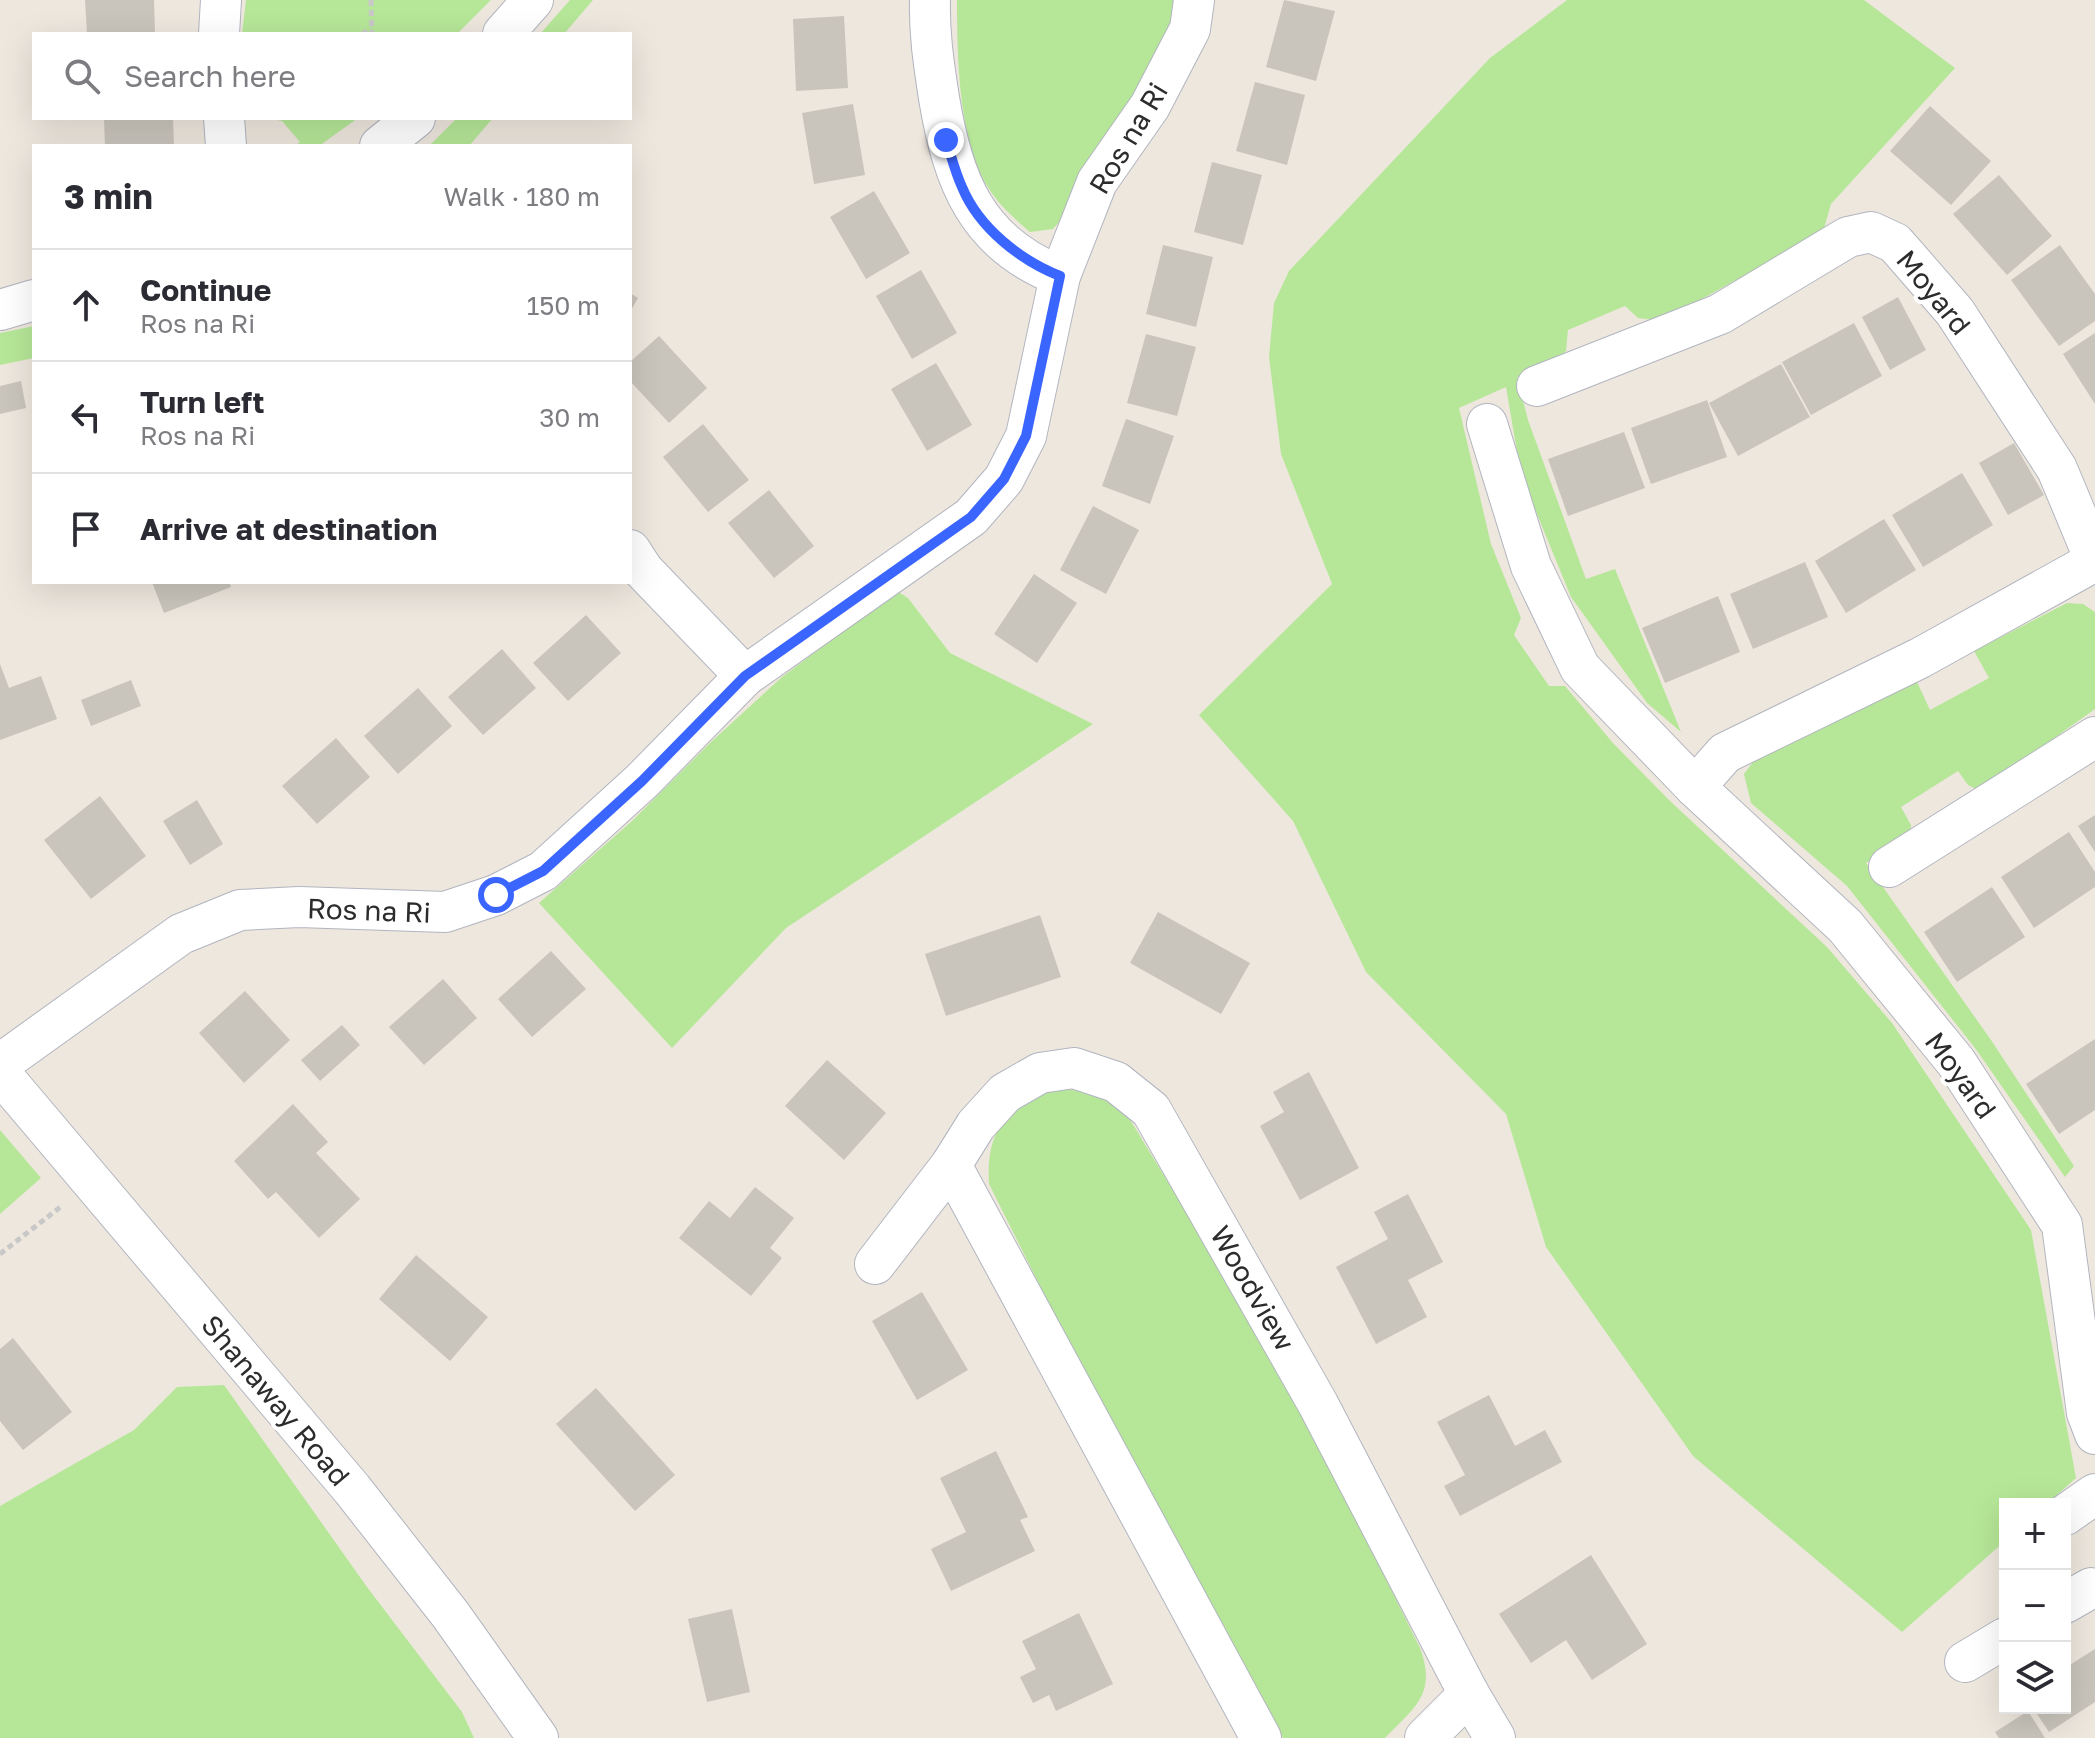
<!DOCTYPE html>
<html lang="en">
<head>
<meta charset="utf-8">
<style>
	:root { --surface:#fff; --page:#f7f7f7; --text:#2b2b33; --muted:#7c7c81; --line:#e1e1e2 }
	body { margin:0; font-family:"Golos Text",sans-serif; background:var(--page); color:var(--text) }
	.controls { position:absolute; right:24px; bottom:24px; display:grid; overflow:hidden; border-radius:0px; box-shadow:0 8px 32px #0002 }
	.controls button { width:72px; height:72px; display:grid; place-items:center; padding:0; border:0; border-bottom:2px solid var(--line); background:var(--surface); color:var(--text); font:40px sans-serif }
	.stop { position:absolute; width:24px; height:24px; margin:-18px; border:6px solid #3b65ff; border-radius:50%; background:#fff }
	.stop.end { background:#3b65ff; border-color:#fff; box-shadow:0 2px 8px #0008 }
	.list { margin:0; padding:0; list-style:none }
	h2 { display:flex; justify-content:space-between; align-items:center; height:104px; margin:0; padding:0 32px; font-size:34px }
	h2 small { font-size:26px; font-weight:400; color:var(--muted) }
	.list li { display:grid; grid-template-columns:52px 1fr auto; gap:24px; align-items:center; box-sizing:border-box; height:112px; padding:0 32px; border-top:2px solid var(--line) }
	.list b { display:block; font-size:30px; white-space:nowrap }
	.list p { margin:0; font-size:26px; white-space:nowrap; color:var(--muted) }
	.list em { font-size:26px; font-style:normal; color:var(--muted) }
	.icon { flex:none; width:44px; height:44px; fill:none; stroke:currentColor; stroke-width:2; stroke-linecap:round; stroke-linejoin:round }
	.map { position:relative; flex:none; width:2095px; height:1738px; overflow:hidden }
	.search { position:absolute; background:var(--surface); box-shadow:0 8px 32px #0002; left:32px; top:32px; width:600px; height:88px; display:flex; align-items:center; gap:20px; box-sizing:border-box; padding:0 28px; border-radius:0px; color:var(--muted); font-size:30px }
	.panel { position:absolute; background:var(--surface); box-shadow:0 8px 32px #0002; left:32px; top:144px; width:600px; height:440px; border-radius:0px }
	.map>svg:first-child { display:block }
</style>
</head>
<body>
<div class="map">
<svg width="2095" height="1738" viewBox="0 0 2095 1738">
	<rect width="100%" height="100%" fill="#eee7de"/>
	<g fill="#b6e798">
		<path d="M 246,0 L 491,0 L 457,34 L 242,34 Z"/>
		<path d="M 570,0 L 593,0 L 564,34 L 540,34 Z"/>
		<path d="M 957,0 L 1179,0 L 1178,8 L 1143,88 L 1104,137 L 1075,181 L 1067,213 L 1053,229 L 1030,232 C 1016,220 1002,208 991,192 C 958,144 957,57 957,0 Z"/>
		<path d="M 1567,0 L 1864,0 L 1955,68 L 1831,204 L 1823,232 L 1662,321 L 1638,318 L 1625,306 L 1568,330 L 1566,351 L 1555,363 L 1517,377 L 1528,420 L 1586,579 L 1615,569 L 1681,732 L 1647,703 L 1571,597 L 1521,475 L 1506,387 L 1459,408 L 1491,544 L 1521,618 L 1514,635 L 1549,686 L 1565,686 L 1613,743 L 1670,801 L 1827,947 L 1892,1023 L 2031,1230 L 2076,1478 L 2047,1504 L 2005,1504 L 2005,1541 L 1902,1632 L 1693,1456 L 1546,1247 L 1506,1114 L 1366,972 L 1293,821 L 1199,715 L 1332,584 L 1281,454 L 1269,357 L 1274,303 L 1289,271 L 1490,58 Z"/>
		<path d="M 267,118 L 358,118 L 319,146 L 294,146 L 300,142 L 282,121 Z"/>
		<path d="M 457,118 L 493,118 L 469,146 L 429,146 Z"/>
		<path d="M 34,326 L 34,358 L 0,365 L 0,333 Z"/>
		<path d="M 897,591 L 908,598 L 950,653 L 1093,724 L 786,928 L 672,1048 L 539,903 L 632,821 L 711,742 L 782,677 Z"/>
		<path d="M 2067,603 L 2083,604 L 2095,612 L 2095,709 L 1980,791 L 1968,785 L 1958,771 L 1901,807 L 1911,825 L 1910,837 L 1866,863 L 1991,1040 L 2074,1166 L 2065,1177 L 1975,1048 L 1847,886 L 1751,803 L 1744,774 L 1761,751 L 1917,682 L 1930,710 L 1989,678 L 1974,651 Z"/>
		<path d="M 1053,1088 L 1099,1093 L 1129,1118 L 1286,1376 L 1420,1648 C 1437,1694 1415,1707 1385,1738 L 1283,1738 L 1132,1470 L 989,1184 C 986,1128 1006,1111 1053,1088 Z"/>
		<path d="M 0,1130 L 41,1178 L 0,1214 Z"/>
		<path d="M 224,1385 L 367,1587 L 462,1712 L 474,1738 L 0,1738 L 0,1506 L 134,1430 L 177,1387 Z"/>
	</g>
	<g fill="#c9c5bc">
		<path d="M 85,0 L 154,0 L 155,34 L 87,34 Z"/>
		<path d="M 1284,0 L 1335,11 L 1316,81 L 1266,67 Z"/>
		<path d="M 844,16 L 848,88 L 796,91 L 793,19 Z"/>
		<path d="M 1255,82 L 1305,95 L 1287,165 L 1236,151 Z"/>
		<path d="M 853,104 L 865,175 L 814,184 L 802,113 Z"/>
		<path d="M 1930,106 L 1991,161 L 1951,205 L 1890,151 Z"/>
		<path d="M 104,118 L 173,118 L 174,146 L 105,146 Z"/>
		<path d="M 1212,162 L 1262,175 L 1243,245 L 1194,232 Z"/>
		<path d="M 1999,175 L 2052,236 L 2007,275 L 1953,214 Z"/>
		<path d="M 874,191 L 910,253 L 866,279 L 830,217 Z"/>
		<path d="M 1163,245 L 1213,257 L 1196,327 L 1146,314 Z"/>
		<path d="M 2060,245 L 2095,294 L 2095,321 L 2059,346 L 2011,280 Z"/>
		<path d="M 921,270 L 957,333 L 912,359 L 876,296 Z"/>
		<path d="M 630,293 L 638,298 L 630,312 Z"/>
		<path d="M 1898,297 L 1926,350 L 1890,370 L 1862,317 Z"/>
		<path d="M 1854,323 L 1882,376 L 1811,415 L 1782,362 Z"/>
		<path d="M 2095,333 L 2095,404 L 2063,354 Z"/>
		<path d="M 1146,334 L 1196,347 L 1177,416 L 1127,403 Z"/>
		<path d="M 659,336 L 707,388 L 669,423 L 630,381 L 630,362 Z"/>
		<path d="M 936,363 L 972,425 L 927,451 L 891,389 Z"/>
		<path d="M 1781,364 L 1810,417 L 1738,456 L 1709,403 Z"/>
		<path d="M 21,381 L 26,408 L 0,414 L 0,386 Z"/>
		<path d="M 1707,400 L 1727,457 L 1651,484 L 1631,428 Z"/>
		<path d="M 1126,419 L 1174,436 L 1150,504 L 1102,486 Z"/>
		<path d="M 703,424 L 749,480 L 708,512 L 663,457 Z"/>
		<path d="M 1624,432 L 1645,488 L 1568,516 L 1548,459 Z"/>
		<path d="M 2014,443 L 2044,495 L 2008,515 L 1979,463 Z"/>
		<path d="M 1962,473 L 1993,525 L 1923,567 L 1892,515 Z"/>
		<path d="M 769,490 L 814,546 L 774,578 L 728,523 Z"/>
		<path d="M 1093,506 L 1139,530 L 1106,594 L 1060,570 Z"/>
		<path d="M 1884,519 L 1916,570 L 1846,613 L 1815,561 Z"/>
		<path d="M 1805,562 L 1828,617 L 1753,649 L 1730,594 Z"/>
		<path d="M 1034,574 L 1077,603 L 1037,663 L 994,634 Z"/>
		<path d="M 152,582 L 229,582 L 231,587 L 164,613 Z"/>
		<path d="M 1718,596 L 1740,652 L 1665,683 L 1642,628 Z"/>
		<path d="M 586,615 L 621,653 L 568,701 L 533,663 Z"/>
		<path d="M 502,649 L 536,688 L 483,735 L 448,697 Z"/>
		<path d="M 0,664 L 9,688 L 41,676 L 57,719 L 0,740 Z"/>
		<path d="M 131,680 L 141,706 L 91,726 L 81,700 Z"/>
		<path d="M 418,688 L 452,726 L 398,774 L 364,736 Z"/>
		<path d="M 336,738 L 370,777 L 317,824 L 282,786 Z"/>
		<path d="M 100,796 L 146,856 L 91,899 L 44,840 Z"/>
		<path d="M 197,800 L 223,844 L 190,865 L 163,821 Z"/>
		<path d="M 2095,815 L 2095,852 L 2078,826 Z"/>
		<path d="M 2069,832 L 2095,872 L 2095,887 L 2034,928 L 2001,877 Z"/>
		<path d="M 1992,887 L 2025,937 L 1957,982 L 1924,932 Z"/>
		<path d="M 1158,912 L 1250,963 L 1221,1014 L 1130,963 Z"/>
		<path d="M 1040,915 L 1061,977 L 946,1016 L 925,954 Z"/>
		<path d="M 551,951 L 586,989 L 532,1037 L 498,999 Z"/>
		<path d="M 443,979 L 477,1018 L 424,1065 L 389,1027 Z"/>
		<path d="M 245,991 L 290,1040 L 244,1083 L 199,1033 Z"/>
		<path d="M 342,1025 L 360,1045 L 320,1081 L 301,1060 Z"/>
		<path d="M 2095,1039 L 2095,1110 L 2059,1134 L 2026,1084 Z"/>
		<path d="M 827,1060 L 886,1113 L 844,1160 L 785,1106 Z"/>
		<path d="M 1309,1072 L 1359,1168 L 1300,1200 L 1260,1126 L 1284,1112 L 1273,1092 Z"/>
		<path d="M 293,1104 L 328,1142 L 316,1153 L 360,1199 L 319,1238 L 276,1192 L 268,1199 L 234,1161 Z"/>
		<path d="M 755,1187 L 794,1218 L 770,1248 L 782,1258 L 751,1296 L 679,1238 L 709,1201 L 730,1218 Z"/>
		<path d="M 1408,1194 L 1443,1262 L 1408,1280 L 1427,1317 L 1376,1344 L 1336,1267 L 1388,1239 L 1374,1212 Z"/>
		<path d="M 416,1255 L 488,1317 L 450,1361 L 379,1299 Z"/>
		<path d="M 922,1292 L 968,1370 L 917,1400 L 872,1321 Z"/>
		<path d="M 13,1338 L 72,1412 L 23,1450 L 0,1421 L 0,1349 Z"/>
		<path d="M 596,1388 L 675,1475 L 635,1511 L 556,1424 Z"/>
		<path d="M 1489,1395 L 1515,1446 L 1545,1430 L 1562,1462 L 1460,1516 L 1444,1486 L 1465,1475 L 1437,1422 Z"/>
		<path d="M 996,1451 L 1028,1517 L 1020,1520 L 1035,1551 L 951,1591 L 931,1549 L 966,1532 L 940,1478 Z"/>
		<path d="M 1591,1555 L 1647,1644 L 1592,1680 L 1566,1640 L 1531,1663 L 1499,1614 Z"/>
		<path d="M 732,1609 L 750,1692 L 707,1702 L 688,1619 Z"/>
		<path d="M 1079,1613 L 1113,1684 L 1056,1711 L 1049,1695 L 1033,1703 L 1020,1677 L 1036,1669 L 1022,1641 Z"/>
		<path d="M 2095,1649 L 2095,1702 L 2049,1732 L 2033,1708 L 2065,1708 L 2065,1668 Z"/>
		<path d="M 2028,1711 L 2045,1738 L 1999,1738 L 1995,1732 Z"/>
	</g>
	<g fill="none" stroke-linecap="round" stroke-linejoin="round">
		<g stroke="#b2b5c0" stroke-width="42">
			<g id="minor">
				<path d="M 930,0 C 929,34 934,65 939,98 C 953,181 976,243 1060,276"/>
				<path d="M 219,34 L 221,0"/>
				<path d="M 503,34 L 533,0"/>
				<path d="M 224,118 L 226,146"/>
				<path d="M 380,146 L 415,118"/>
				<path d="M 0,310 L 34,300"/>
				<path d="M 1537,386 L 1720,314 L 1848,237 L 1871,232 L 1895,243 L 1955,312 L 2057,469 L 2095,560"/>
				<path d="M 1487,424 L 1531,566 L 1580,668 L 1695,787 L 1845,926 L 1956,1062 L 2062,1225 L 2087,1413 L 2095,1434"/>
				<path d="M 630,550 L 643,570 L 745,676"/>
				<path d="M 1695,787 L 1725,753 L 1920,658 L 2095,561"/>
				<path d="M 1889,867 L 2095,737"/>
				<path d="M 0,1064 L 181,934 L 240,910 L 299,907 L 445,912 L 496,895 L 543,871 L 642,781 L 745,676 L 971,517 L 1004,479 L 1026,436 L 1060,276 L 1097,182 L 1150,106 L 1190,29 L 1194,0"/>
				<path d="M 0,1073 L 352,1489 L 450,1614 L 538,1738"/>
				<path d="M 951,1165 L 1261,1738"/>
				<path d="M 875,1264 L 951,1165 L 976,1125 L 1005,1093 L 1040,1073 L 1074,1068 L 1116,1082 L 1151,1110 L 1318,1404 L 1469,1694 L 1495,1738"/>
				<path d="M 2065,1515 L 2095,1494"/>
				<path d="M 2065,1603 L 2091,1588"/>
				<path d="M 1965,1662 L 2005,1638"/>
				<path d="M 1425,1738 L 1469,1694"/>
			</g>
		</g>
		<g stroke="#c8c8c8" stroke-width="5" stroke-dasharray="6 4" stroke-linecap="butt">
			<path d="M 371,0 L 372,34"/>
			<path d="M 362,34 L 371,28"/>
			<path d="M 0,1254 L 63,1205"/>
		</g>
		<use href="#minor" stroke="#fff" stroke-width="40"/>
	</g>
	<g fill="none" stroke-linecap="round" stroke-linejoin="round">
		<path stroke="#3b65ff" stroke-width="10" d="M 496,895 L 543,871 L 642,781 L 745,676 L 971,517 L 1004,479 L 1026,436 L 1060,276 C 1020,260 979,228 962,187 C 955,172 951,155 946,140"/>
	</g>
	<g text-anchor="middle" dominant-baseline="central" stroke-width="8" stroke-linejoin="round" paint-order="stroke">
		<g font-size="28" fill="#2c2c2c" stroke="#fff">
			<text transform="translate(1128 138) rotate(-59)">Ros na Ri</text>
			<text transform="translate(1934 292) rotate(51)">Moyard</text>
			<text transform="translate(369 910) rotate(2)">Ros na Ri</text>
			<text transform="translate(1961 1075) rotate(54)">Moyard</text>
			<text transform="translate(1253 1288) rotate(60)">Woodview</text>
			<text transform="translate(276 1400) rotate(50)">Shanaway Road</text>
		</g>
	</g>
</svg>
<div class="controls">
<button>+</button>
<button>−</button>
<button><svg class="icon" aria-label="layers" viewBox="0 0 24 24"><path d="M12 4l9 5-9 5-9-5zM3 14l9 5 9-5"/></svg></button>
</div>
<div class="stop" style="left:496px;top:895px"></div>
<div class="stop end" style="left:946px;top:140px"></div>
<div class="search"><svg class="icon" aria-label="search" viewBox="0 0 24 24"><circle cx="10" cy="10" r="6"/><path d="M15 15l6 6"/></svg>Search here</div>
<section class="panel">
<h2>3 min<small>Walk · 180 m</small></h2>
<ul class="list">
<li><svg class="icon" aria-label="ahead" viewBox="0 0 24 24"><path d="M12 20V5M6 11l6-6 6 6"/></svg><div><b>Continue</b><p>Ros na Ri</p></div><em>150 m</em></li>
<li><svg class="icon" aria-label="left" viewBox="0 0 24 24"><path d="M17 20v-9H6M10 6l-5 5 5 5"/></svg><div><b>Turn left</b><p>Ros na Ri</p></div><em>30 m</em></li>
<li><svg class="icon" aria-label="arrive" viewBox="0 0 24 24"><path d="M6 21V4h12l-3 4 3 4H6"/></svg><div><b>Arrive at destination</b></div></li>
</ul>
</section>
</div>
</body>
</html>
